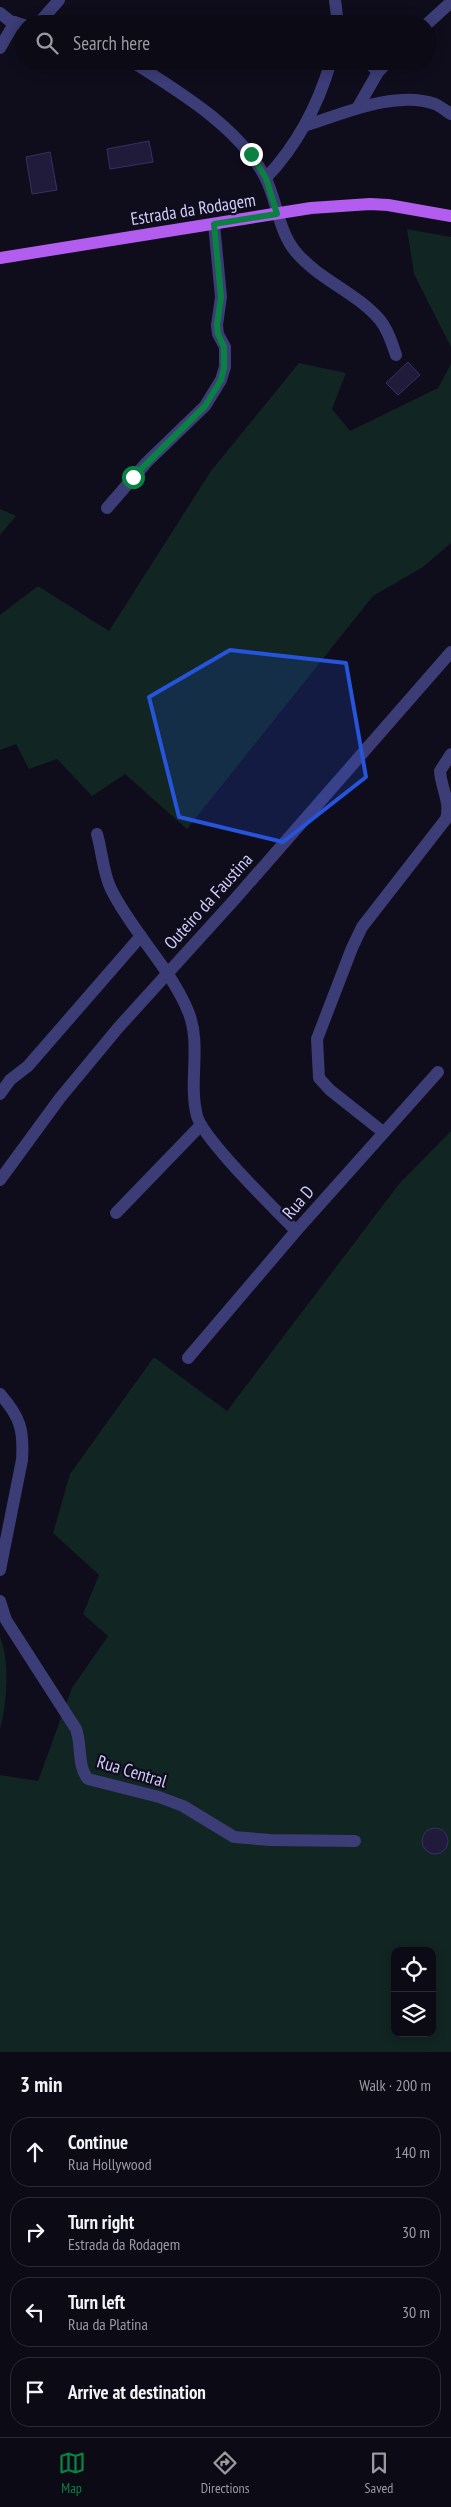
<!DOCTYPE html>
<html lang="en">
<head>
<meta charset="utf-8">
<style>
	:root { --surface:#0b0a15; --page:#191822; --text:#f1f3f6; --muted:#9a9aa0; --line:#2b2b34; --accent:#0b8043 }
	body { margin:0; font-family:"PT Sans Narrow",sans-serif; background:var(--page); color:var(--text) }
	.controls { position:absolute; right:15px; bottom:15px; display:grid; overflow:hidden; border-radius:10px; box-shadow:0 2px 12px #0003 }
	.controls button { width:45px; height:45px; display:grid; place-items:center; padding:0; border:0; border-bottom:1px solid var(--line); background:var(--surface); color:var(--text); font:25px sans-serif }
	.stop { position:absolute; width:15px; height:15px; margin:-11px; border:4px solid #0b8043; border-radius:50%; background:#fff }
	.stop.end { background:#0b8043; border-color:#fff; box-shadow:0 1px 5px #0008 }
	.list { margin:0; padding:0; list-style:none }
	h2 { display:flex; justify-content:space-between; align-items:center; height:65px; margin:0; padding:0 20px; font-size:21px }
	h2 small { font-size:16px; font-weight:400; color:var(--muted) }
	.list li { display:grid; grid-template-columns:32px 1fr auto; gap:15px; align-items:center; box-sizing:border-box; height:70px; margin:0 10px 10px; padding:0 10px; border:1px solid var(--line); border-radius:20px }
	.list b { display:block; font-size:19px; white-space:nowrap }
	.list p { margin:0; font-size:16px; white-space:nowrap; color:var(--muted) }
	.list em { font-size:16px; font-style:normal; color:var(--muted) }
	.icon { flex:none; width:28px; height:28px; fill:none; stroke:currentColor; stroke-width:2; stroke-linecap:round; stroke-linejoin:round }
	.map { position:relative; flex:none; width:451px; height:2052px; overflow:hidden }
	.search { position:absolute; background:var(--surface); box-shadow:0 2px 12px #0003; left:15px; right:15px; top:15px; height:55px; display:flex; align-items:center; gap:12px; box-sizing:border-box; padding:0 18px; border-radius:28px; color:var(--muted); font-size:19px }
	.sheet { height:385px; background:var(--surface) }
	nav { display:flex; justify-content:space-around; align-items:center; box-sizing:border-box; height:70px; border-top:1px solid var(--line); background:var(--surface); font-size:14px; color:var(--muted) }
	nav a { display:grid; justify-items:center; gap:2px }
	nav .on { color:var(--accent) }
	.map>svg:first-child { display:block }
</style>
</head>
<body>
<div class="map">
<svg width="451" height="2052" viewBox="0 0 451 2052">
	<rect width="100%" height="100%" fill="#0f0d1c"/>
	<g fill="#112523" fill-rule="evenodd">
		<path d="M 407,229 L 451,237 L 451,347 L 414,274 Z"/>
		<path d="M 299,363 L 346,373 L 332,409 L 350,431 L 438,388 L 451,364 L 451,543 L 423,567 L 373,596 L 187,829 L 125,774 L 92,796 L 57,759 L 29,769 L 16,744 L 0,750 L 0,615 L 38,586 L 109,631 L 211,471 Z"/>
		<path d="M 0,509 L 16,516 L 0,535 Z"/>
		<path d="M 451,1131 L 451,2052 L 0,2052 L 0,1775 L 38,1781 L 72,1688 L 108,1636 L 83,1614 L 99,1575 L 53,1533 L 70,1474 L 154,1357 L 227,1411 L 399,1184 ZM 395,1951 L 432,1951 L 432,2033 L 395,2033 Z"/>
		<path d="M 0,1637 C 10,1660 7,1704 0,1729 Z"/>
	</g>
	<g fill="#201b3b" stroke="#372f65">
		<path d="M 149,141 L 153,162 L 110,169 L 107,149 Z"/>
		<path d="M 50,152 L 57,190 L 32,194 L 26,157 Z"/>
		<path d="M 408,362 L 420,375 L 398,395 L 386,383 Z"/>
		<circle cx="435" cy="1841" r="13"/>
	</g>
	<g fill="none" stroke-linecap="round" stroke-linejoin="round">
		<g stroke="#3c3c76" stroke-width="12">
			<path d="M 335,0 L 338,24"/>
			<path d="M 0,13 L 10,21 L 24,25"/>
			<path d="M 38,24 L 59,0"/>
			<path d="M 427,24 L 451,2"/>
			<path d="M 0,48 L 15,22"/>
			<path d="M 131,61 C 178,91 239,127 265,177 C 277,200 278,230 295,251 C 319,280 356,292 380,320 C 388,330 392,343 396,355"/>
			<path d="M 367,61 L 378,72"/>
			<path d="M 358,107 L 378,72 L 389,61"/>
			<path d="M 307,125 C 343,114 396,90 435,104 C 440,106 446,111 451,114"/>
			<path d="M 266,178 C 298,144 318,106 331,61"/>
			<path d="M 107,508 L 147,462 L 205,406 L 221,380 L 225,367 L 225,347 L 218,334 L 217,325 L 221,297 L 214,224"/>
			<path d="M 97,834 C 102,851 103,873 111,889 C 132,932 170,967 188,1011 C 202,1044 188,1082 197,1116 C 203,1139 276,1210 296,1231"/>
			<path d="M 0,1094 L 10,1080 L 28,1066 L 141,936"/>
			<path d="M 383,1132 L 330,1090 L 319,1078 L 317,1039 L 352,948 L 362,927 L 446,819 C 451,802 441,788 440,771 L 451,754"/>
			<path d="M 0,1180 L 60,1098 L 118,1028 L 235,899 L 451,652"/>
			<path d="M 116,1213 L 201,1125"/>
			<path d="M 188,1358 L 296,1231 L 438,1072"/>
			<path d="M 0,1394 C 20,1417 24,1429 22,1460 L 0,1570"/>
			<path d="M 0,1601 L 6,1620 L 76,1729 C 82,1744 77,1767 88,1779 L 159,1797 L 183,1806 L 234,1837 L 270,1840 L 355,1841"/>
		</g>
		<path stroke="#b25df0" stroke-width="12" d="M 0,258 L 311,208 L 370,204 L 388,205 L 451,216"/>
	</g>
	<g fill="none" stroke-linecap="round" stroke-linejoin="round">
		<path stroke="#0b8043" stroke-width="6" d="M 133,477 L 205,406 L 221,380 L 224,368 L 224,347 L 218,334 L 217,325 L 221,297 L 214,224 L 277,214 L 266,178 L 251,154"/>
	</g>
	<path fill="#2654da" fill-opacity="0.2" stroke="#2654da" stroke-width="4" stroke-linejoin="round" d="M 230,650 L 346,663 L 366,777 L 283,842 L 179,817 L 149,697 Z"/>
	<g text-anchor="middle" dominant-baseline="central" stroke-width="4.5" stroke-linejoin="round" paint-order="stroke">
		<g font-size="18" fill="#cfccfa" stroke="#0f0d1c">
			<text transform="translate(193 209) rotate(-9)">Estrada da Rodagem</text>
			<text transform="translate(208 901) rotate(-48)">Outeiro da Faustina</text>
			<text transform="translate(298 1202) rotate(-49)">Rua D</text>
			<text transform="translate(132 1771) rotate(17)">Rua Central</text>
		</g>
	</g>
</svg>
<div class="controls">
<button><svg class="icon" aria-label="locate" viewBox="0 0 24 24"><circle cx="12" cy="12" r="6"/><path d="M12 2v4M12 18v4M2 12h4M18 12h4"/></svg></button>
<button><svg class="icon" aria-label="layers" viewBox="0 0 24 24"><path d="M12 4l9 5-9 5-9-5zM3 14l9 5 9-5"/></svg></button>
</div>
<div class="stop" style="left:133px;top:477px"></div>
<div class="stop end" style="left:251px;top:154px"></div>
<div class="search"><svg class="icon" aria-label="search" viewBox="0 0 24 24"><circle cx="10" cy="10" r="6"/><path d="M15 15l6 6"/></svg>Search here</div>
</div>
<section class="sheet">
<h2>3 min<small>Walk · 200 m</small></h2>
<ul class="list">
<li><svg class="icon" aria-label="ahead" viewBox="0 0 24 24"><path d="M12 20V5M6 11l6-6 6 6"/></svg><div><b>Continue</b><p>Rua Hollywood</p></div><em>140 m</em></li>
<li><svg class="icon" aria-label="right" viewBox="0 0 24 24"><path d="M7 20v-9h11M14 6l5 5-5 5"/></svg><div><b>Turn right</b><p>Estrada da Rodagem</p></div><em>30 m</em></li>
<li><svg class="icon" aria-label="left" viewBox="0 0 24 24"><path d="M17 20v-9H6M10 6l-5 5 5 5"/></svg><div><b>Turn left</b><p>Rua da Platina</p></div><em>30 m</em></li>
<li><svg class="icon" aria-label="arrive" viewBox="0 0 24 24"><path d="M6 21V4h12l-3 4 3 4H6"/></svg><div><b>Arrive at destination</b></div></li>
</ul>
</section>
<nav>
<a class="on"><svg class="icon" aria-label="map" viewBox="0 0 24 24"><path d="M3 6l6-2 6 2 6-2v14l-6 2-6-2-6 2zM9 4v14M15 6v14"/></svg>Map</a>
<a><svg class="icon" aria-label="directions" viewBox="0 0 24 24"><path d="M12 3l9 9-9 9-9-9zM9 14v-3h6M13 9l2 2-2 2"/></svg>Directions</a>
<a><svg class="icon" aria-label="saved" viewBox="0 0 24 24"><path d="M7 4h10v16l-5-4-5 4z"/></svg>Saved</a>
</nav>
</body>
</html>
